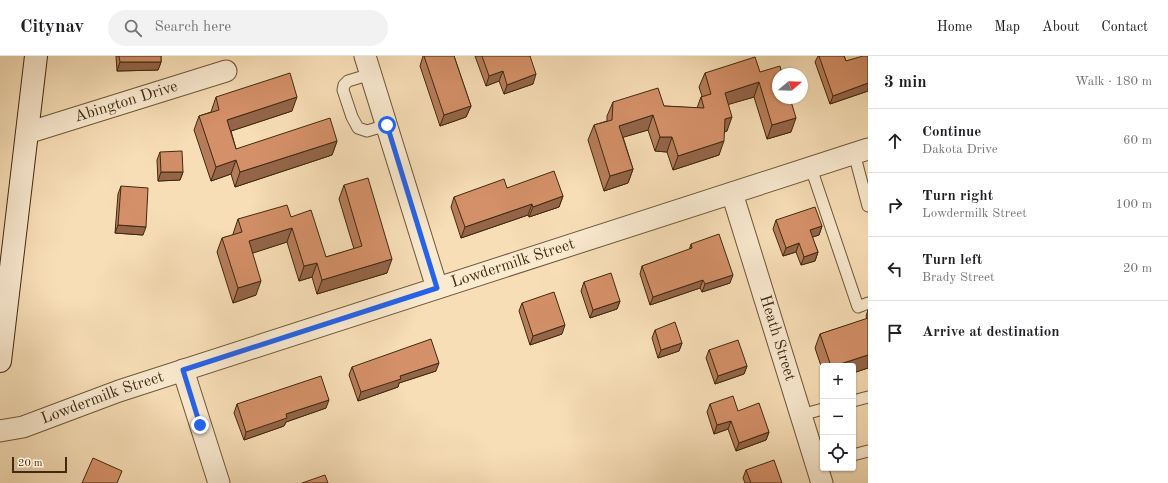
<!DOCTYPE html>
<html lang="en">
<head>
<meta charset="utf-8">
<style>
	:root { --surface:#fff; --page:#f2f2f2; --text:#202124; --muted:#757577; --line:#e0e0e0 }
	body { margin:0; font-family:"Old Standard TT",serif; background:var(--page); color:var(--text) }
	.controls { position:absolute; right:12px; bottom:12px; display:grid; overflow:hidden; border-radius:4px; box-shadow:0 1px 3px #0004 }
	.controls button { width:36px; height:36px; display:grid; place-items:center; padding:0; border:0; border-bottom:1px solid var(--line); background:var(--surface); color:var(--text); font:20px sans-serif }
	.compass { position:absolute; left:772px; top:12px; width:36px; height:36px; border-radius:50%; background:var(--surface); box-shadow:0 1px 3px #0004; rotate:71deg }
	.scale { position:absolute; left:12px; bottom:10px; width:55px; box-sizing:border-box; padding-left:4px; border:2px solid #412a0e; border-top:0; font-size:11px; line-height:14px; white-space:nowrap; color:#412a0e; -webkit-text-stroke:3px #faead0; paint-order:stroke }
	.stop { position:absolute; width:12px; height:12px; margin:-9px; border:3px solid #2563eb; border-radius:50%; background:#fff }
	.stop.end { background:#2563eb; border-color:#fff; box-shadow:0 1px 4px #0008 }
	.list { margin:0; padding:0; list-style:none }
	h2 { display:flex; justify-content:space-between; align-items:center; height:52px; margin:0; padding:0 16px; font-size:17px }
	h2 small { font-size:13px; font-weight:400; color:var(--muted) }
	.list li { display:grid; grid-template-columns:26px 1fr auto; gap:12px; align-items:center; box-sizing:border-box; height:64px; padding:0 16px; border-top:1px solid var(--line) }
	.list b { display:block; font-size:15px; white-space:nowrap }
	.list p { margin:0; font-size:13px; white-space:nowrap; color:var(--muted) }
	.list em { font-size:13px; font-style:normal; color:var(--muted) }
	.icon { flex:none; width:22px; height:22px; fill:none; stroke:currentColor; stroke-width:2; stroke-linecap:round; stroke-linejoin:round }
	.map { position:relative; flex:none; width:868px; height:427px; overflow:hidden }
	header { display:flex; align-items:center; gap:24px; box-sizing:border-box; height:56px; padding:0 20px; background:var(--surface); border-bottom:1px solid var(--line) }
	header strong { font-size:19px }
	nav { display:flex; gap:22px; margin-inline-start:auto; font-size:14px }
	.search { width:280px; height:36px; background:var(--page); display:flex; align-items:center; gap:10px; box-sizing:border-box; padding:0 14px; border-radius:22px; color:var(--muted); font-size:15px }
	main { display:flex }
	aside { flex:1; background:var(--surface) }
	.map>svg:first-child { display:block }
</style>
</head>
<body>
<header>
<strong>Citynav</strong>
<div class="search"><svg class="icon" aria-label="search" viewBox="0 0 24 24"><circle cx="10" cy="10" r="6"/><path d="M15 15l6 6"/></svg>Search here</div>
<nav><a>Home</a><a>Map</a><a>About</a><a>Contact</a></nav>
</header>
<main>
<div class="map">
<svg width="868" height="427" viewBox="0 0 868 427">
	<rect width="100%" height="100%" fill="#f7deb6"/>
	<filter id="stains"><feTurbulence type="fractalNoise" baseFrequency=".005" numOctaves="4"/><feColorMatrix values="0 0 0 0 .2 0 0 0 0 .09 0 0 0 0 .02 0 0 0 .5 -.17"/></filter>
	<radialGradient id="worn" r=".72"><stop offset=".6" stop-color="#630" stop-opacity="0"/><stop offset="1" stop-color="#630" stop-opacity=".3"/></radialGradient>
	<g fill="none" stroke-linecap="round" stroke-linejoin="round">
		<g stroke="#6e5738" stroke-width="13">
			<g id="lane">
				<path d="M 371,18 L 348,25 L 344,29 L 343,34 L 352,61 L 358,72 L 367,75 L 387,69"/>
				<path d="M 854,97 L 868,150"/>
				<path d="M 811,112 L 858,251 L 868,247"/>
				<path d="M 853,345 L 868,341"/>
				<path d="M 801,359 L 823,353"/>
				<path d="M 853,399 L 868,395"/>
			</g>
		</g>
		<g stroke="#6e5738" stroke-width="23">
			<g id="street">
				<path d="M 365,0 L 437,232"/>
				<path id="s1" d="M 27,77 L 226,15"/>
				<path id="s2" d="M 732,137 L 822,427"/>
				<path d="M 183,314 L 219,427"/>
				<path id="s3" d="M 0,375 L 23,371 L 119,335 L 868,93"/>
			</g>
		</g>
		<g stroke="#412a0e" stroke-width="24">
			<path id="secondary" d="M 0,305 L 36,0"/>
		</g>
		<use href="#lane" stroke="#faead0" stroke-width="11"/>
		<use href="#street" stroke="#faead0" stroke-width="21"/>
		<use href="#secondary" stroke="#faead0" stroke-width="22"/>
	</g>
	<g fill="#b67c59" stroke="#412a0e">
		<path d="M 116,0 L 161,0 L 161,6 L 158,14 L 117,15 Z"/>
		<path d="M 423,0 L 454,0 L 471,50 L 466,61 L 440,70 L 420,10 Z"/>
		<path d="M 475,0 L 530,0 L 533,28 L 504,38 L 499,25 L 486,30 Z"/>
		<path d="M 818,0 L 844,0 L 846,5 L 868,0 L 868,35 L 830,48 L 815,6 Z"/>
		<path d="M 760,16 L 791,76 L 767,83 L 754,41 L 728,48 L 727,75 L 724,76 L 719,99 L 673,114 L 667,96 L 655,95 L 648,74 L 623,81 L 633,113 L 628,127 L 604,135 L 588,84 L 594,69 L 607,65 L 607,60 L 613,46 L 664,50 L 697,52 L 701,41 L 702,40 L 699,31 L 705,17 Z"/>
		<path d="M 216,41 L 292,55 L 231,75 L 236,93 L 337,85 L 332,99 L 235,131 L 231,118 L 211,125 L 194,74 L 199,60 L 211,56 Z"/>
		<path d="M 160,96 L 183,116 L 180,124 L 158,125 L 157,104 Z"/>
		<path d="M 344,129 L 387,217 L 317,238 L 312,221 L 299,225 L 287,186 L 252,197 L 256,239 L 233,247 L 217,196 L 222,182 L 233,179 L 233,178 L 238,163 L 291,161 L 326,201 L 354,193 L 339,143 Z"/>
		<path d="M 121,130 L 143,179 L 115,177 L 118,138 Z"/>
		<path d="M 507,132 L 563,140 L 559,151 L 529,161 L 528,159 L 461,182 L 451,151 L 454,141 Z"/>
		<path d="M 776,164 L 822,170 L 819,179 L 812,181 L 818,196 L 815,205 L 801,209 L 796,196 L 783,200 L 773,173 Z"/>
		<path d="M 691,188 L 730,227 L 702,236 L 700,232 L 650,249 L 640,218 L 642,210 L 689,194 Z"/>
		<path d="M 584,226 L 620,245 L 617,253 L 590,262 L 581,235 Z"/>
		<path d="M 522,247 L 562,278 L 530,289 L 519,255 Z"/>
		<path d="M 868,254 L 868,312 L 853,317 L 853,310 L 823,310 L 823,316 L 815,292 L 820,278 L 867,263 L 866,260 Z"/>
		<path d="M 655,274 L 682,287 L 679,295 L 658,302 L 652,282 Z"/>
		<path d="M 709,294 L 747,310 L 744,318 L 715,328 L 706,302 Z"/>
		<path d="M 352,311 L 436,315 L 399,327 L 398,331 L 358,345 L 349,319 Z"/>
		<path d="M 237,348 L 326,352 L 286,366 L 284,370 L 244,384 L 234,357 Z"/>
		<path d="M 710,348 L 738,355 L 769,376 L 766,384 L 736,395 L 728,373 L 714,378 L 707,356 Z"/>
		<path d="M 746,414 L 782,427 L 745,427 L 743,422 Z"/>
	</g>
	<g fill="#946549" stroke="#412a0e">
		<path d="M 120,6 L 161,6 L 158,14 L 117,15 Z"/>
		<path d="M 503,15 L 499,25 L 486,30 L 489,20 Z"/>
		<path d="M 536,18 L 533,28 L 504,38 L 507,29 Z"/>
		<path d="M 759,26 L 754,41 L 720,51 L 725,37 Z"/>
		<path d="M 868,27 L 868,35 L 830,48 L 833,40 Z"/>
		<path d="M 297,41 L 292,55 L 222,78 L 227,64 Z"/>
		<path d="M 471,50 L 466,61 L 440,70 L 444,59 Z"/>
		<path d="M 653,59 L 648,74 L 614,84 L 619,70 Z"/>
		<path d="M 732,61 L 727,75 L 720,78 L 725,63 Z"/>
		<path d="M 796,62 L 791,76 L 767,83 L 772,69 Z"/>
		<path d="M 660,81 L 672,81 L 667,96 L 655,95 Z"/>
		<path d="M 337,85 L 332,99 L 235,131 L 240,116 Z"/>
		<path d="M 724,85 L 719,99 L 673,114 L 678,100 Z"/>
		<path d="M 236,104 L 231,118 L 211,125 L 216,111 Z"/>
		<path d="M 633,113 L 628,127 L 604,135 L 610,120 Z"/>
		<path d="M 161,116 L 183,116 L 180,124 L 158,125 Z"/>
		<path d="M 563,140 L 559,151 L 529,161 L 533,151 Z"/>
		<path d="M 532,148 L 528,159 L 461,182 L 465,171 Z"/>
		<path d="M 118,169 L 146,171 L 143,179 L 115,177 Z"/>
		<path d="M 822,170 L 819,179 L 807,183 L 810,174 Z"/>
		<path d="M 292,172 L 287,186 L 244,200 L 249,185 Z"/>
		<path d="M 799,187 L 796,196 L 783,200 L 786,192 Z"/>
		<path d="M 818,196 L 815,205 L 801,209 L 804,201 Z"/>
		<path d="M 392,203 L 387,217 L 317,238 L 322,224 Z"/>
		<path d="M 317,207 L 312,221 L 299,225 L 304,210 Z"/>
		<path d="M 733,219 L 730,227 L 702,236 L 705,228 Z"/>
		<path d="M 703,224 L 700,232 L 650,249 L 653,241 Z"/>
		<path d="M 261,225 L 256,239 L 233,247 L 238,232 Z"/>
		<path d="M 620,245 L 617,253 L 590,262 L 593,254 Z"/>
		<path d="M 565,269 L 562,278 L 530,289 L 533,280 Z"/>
		<path d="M 682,287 L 679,295 L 658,302 L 661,294 Z"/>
		<path d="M 868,299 L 868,312 L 853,317 L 853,310 L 834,310 Z"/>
		<path d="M 439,307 L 436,315 L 399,327 L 398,331 L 358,345 L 361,336 L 400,320 Z"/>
		<path d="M 747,310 L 744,318 L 715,328 L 718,320 Z"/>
		<path d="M 329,344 L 326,352 L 286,366 L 284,370 L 244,384 L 246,376 L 286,358 Z"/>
		<path d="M 731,365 L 728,373 L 714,378 L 717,369 Z"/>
		<path d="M 769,376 L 766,384 L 736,395 L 739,387 Z"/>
	</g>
	<g fill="#d49068" stroke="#412a0e">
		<path d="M 119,0 L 161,0 L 161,6 L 120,6 Z"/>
		<path d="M 424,0 L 454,0 L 471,50 L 444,59 Z"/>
		<path d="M 482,0 L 530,0 L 536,18 L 507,29 L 503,15 L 489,20 Z"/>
		<path d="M 819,0 L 844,0 L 846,5 L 863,0 L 868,0 L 868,27 L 833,40 Z"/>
		<path d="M 755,1 L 760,16 L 780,10 L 782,18 L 778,18 L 778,42 L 790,42 L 796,62 L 772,69 L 759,26 L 725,37 L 732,61 L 725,63 L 724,85 L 678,100 L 672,81 L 660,81 L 653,59 L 619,70 L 633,113 L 610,120 L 594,69 L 612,64 L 613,46 L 658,32 L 664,50 L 704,52 L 701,41 L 711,38 L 705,17 Z"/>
		<path d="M 290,17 L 297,41 L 227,64 L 236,93 L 330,62 L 337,85 L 240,116 L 236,104 L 216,111 L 199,60 L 219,54 L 216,41 Z"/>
		<path d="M 182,95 L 183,116 L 161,116 L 160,96 Z"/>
		<path d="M 554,115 L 563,140 L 533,151 L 532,148 L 465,171 L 454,141 L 504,123 L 507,132 Z"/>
		<path d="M 368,122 L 392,203 L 322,224 L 317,207 L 304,210 L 292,172 L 249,185 L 261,225 L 238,232 L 222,182 L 242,176 L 238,163 L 287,149 L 291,161 L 311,154 L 326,201 L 362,190 L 344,129 Z"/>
		<path d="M 121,130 L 148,132 L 146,171 L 118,169 Z"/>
		<path d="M 815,151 L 822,170 L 810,174 L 818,196 L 804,201 L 799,187 L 786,192 L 776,164 Z"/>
		<path d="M 719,178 L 733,219 L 705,228 L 703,224 L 653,241 L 642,210 L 692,192 L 691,188 Z"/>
		<path d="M 611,217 L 620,245 L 593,254 L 584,226 Z"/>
		<path d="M 554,236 L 565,269 L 533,280 L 522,247 Z"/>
		<path d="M 868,262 L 868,299 L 834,310 L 831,310 L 820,278 Z"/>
		<path d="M 675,266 L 682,287 L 661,294 L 655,274 Z"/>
		<path d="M 431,283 L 439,307 L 400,320 L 401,323 L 361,336 L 352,311 Z"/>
		<path d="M 738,284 L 747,310 L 718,320 L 709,294 Z"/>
		<path d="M 321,320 L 329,344 L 286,358 L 287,362 L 246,376 L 237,348 Z"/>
		<path d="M 733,340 L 738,355 L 759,347 L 769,376 L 739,387 L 731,365 L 717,369 L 710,348 Z"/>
		<path d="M 93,402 L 122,415 L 117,427 L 82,427 Z"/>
		<path d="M 774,404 L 782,427 L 751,427 L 746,414 Z"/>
		<path d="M 325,419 L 328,427 L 302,427 Z"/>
	</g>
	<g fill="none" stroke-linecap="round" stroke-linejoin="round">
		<path stroke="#2563eb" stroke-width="5" d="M 200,369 L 183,314 L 437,232 L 387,69"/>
	</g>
	<g text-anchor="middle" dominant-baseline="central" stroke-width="3" stroke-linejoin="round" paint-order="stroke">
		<g font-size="16" fill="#412a0e" stroke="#faead0">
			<text stroke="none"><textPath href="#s1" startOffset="104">Abington Drive</textPath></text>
			<text stroke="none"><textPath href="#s3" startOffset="540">Lowdermilk Street</textPath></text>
			<text stroke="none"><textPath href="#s2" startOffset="152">Heath Street</textPath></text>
			<text stroke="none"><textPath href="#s3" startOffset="108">Lowdermilk Street</textPath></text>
		</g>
	</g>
	<rect width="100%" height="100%" filter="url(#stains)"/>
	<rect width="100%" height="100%" fill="url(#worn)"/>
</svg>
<div class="controls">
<button>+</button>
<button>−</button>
<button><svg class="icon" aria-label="locate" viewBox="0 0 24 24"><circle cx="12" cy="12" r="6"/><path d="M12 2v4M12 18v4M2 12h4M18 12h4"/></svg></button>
</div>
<svg class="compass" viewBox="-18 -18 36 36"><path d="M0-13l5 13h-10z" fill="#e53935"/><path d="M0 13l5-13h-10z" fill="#757577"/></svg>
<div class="scale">20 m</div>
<div class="stop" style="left:387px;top:69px"></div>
<div class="stop end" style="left:200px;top:369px"></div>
</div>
<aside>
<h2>3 min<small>Walk · 180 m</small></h2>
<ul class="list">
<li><svg class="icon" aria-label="ahead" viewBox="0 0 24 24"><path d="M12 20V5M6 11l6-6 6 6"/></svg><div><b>Continue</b><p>Dakota Drive</p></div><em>60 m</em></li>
<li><svg class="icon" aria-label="right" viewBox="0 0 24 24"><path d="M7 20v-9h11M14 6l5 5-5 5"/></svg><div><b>Turn right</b><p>Lowdermilk Street</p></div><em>100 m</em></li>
<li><svg class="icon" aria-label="left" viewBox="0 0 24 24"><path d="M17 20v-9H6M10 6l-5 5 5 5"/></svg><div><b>Turn left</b><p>Brady Street</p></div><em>20 m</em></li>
<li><svg class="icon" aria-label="arrive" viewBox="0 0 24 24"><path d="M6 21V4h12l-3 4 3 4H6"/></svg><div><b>Arrive at destination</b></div></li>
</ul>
</aside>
</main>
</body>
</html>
